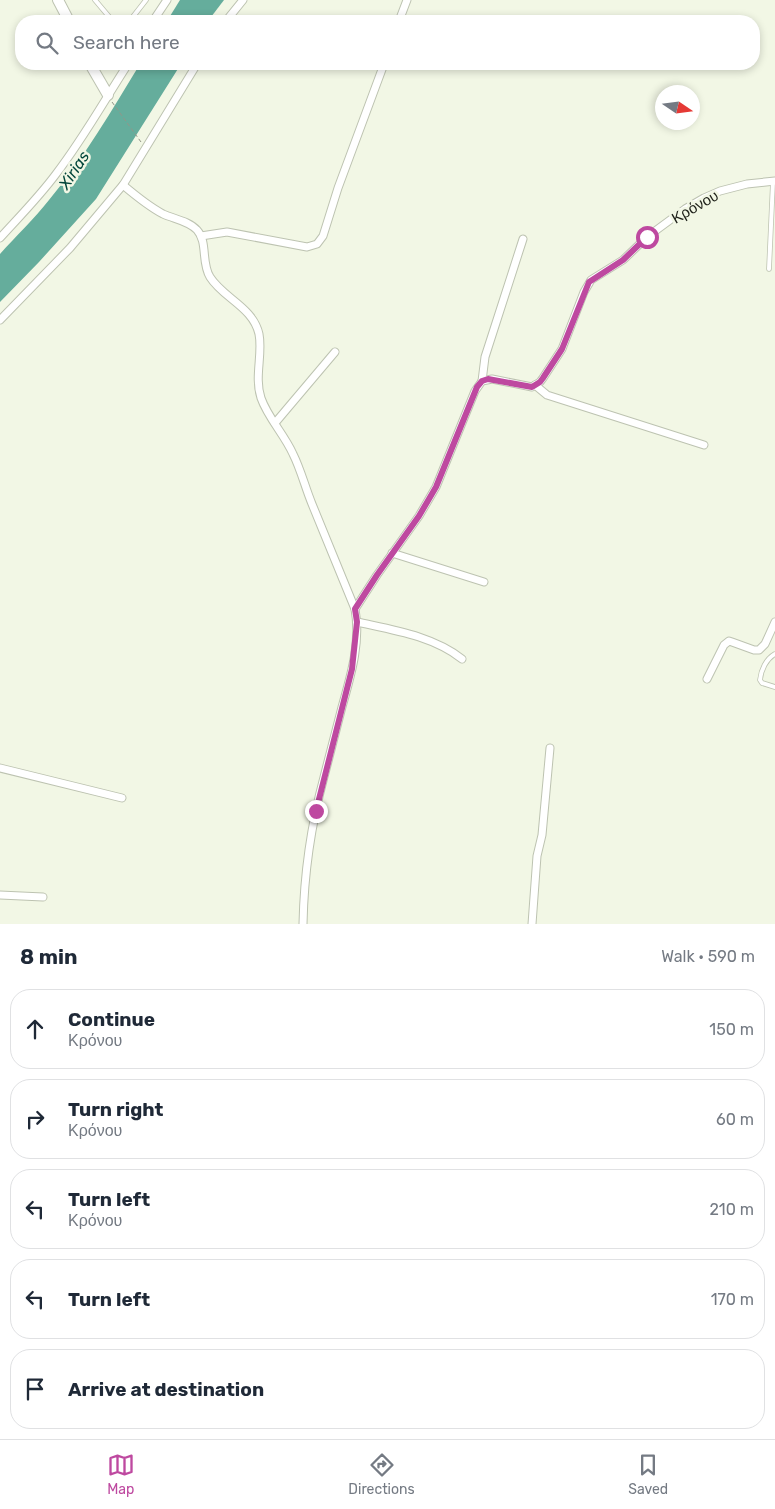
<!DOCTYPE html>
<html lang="en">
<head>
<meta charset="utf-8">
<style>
	:root { --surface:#fff; --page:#f2f2f3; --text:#1f2937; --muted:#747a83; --line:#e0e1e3; --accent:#be49a0 }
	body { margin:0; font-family:Rubik,sans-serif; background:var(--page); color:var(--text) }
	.compass { position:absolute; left:655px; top:85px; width:45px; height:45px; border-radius:50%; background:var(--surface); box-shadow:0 2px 8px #0003; rotate:103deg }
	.stop { position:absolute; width:15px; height:15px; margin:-11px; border:4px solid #be49a0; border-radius:50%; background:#fff }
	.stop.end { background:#be49a0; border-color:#fff; box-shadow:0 1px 5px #0008 }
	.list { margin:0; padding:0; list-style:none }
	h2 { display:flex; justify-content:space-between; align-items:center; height:65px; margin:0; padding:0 20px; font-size:21px }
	h2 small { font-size:16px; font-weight:400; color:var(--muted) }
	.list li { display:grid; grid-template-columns:32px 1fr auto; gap:15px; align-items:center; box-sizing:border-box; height:80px; margin:0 10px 10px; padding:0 10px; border:1px solid var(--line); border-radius:20px }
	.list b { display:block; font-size:19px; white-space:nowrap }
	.list p { margin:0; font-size:16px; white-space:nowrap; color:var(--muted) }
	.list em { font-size:16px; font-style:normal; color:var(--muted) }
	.icon { flex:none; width:28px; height:28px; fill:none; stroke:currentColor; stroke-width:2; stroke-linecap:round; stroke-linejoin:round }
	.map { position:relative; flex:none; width:775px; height:924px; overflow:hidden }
	.search { position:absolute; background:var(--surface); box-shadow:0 2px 8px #0003; left:15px; right:15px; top:15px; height:55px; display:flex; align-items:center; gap:12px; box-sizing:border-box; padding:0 18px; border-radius:20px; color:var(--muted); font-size:19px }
	.sheet { height:515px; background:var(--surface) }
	nav { display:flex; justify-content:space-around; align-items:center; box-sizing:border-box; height:70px; border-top:1px solid var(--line); background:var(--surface); font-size:14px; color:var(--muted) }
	nav a { display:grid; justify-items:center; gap:2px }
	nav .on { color:var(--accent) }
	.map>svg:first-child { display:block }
</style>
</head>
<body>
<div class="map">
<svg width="775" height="924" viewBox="0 0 775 924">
	<rect width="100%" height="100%" fill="#f2f7e5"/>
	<g fill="#65ad9c">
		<path d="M 180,0 L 224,0 L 208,21 L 167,21 Z"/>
		<path d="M 140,64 L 181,64 L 96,199 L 39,262 L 0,302 L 0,254 C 16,236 34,219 49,200 C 84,158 112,110 140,64 Z"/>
	</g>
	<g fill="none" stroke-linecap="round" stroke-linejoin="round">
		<g stroke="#bdc3b1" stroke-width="5.5">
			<g id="lane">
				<path d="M 95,0 L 111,19 L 117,21"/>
				<path d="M 126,21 L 132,18 L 146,0"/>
				<path d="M 769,269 L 773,181"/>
				<path d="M 775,654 C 766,659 761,670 760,680 L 762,683 L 775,687"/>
			</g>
		</g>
		<g stroke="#bdc3b1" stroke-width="9">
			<g id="street">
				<path d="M 153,21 L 167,0"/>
				<path d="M 226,21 L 243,0"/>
				<path d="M 399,21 L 407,0"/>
				<path d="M 123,185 C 136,196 148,206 163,214 C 174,219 189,221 197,230 C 208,242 201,263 210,277 C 223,298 253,307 259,334 C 263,354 254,377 261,398 C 268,418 284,434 293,454 C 301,470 305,487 312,504 C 326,539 341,574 355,609 C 361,642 351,675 342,707 C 336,730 330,753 324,777 C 311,825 304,874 303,924"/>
				<path d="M 201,236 L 227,232 L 307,247 L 317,244 L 323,236 L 338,188 L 384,64"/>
				<path d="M 0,238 C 19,217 39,197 56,174 C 83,139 104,101 128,64"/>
				<path d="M 0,320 L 70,248 L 123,185 L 197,64"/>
				<path d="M 482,381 L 485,357 L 523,239"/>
				<path d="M 535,385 L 547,395 L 704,445"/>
				<path d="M 275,423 L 335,352"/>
				<path d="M 392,553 L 484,582"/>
				<path d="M 355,609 L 377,575 L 419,516 L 436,487 L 475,391 L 482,381 L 492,379 L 532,387 L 540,382 L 543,378 L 562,349 L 584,292 L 591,280 L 623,260 L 647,237 L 685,209 L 704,198 L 720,191 L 747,184 L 775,181"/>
				<path d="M 357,622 C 393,630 433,636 462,659"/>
				<path d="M 707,679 L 724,645 L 729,641 L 732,642 L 754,650 L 759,650 L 765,644 L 775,622"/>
				<path d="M 0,768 L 122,798"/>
				<path d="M 0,895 L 43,897"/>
				<path d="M 532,924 L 537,856 L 542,835 L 550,748"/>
			</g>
		</g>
		<g stroke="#bdc3b1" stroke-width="12">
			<g id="secondary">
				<path d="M 58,0 L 69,21"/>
				<path d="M 90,64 L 108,95"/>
			</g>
		</g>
		<path stroke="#939689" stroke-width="1" stroke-dasharray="4 2.5" stroke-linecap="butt" d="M 112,102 L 141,142"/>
		<use href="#lane" stroke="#fff" stroke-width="4"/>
		<use href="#street" stroke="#fff" stroke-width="7"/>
		<use href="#secondary" stroke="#fff" stroke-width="10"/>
	</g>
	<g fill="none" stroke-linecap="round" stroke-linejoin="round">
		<path stroke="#be49a0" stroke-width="6" d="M 316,811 L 352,669 L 357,622 L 355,609 L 377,575 L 419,516 L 436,487 L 477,387 L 482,381 L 488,379 L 532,387 L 540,382 L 543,378 L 562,349 L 589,282 L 623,260 L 647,237"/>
	</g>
	<g text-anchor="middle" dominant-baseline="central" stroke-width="5" stroke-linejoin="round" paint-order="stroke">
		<g font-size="15" fill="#1c1e17" stroke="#f2f7e5">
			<text transform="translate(695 207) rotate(-30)">Κρόνου</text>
		</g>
		<g font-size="16" font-style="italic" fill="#02463b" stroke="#f2f7e5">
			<text transform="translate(74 170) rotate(-57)">Xirias</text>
		</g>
	</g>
</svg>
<svg class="compass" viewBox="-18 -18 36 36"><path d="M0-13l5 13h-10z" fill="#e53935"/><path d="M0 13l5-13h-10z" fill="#747a83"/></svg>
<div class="stop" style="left:647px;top:237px"></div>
<div class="stop end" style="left:316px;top:811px"></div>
<div class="search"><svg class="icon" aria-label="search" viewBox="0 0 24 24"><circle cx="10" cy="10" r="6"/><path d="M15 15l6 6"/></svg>Search here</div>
</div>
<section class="sheet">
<h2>8 min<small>Walk · 590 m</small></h2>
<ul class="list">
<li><svg class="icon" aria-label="ahead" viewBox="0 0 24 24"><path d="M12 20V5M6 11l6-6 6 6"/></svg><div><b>Continue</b><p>Κρόνου</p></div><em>150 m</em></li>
<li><svg class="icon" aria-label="right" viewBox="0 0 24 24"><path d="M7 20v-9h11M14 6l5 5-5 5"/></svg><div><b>Turn right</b><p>Κρόνου</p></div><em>60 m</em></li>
<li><svg class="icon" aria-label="left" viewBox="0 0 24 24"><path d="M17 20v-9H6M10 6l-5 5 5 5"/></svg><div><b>Turn left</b><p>Κρόνου</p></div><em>210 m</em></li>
<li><svg class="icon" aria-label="left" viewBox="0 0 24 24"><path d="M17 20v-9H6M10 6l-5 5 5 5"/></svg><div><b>Turn left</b></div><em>170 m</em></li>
<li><svg class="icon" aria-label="arrive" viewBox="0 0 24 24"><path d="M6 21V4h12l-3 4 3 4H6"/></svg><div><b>Arrive at destination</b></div></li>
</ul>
</section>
<nav>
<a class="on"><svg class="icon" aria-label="map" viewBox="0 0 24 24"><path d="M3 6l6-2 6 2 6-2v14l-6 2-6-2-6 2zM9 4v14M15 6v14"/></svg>Map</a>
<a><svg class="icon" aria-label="directions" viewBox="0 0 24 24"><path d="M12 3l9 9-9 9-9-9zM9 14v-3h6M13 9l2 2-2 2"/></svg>Directions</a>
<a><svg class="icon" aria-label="saved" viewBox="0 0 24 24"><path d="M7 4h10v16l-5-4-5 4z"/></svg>Saved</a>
</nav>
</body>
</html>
